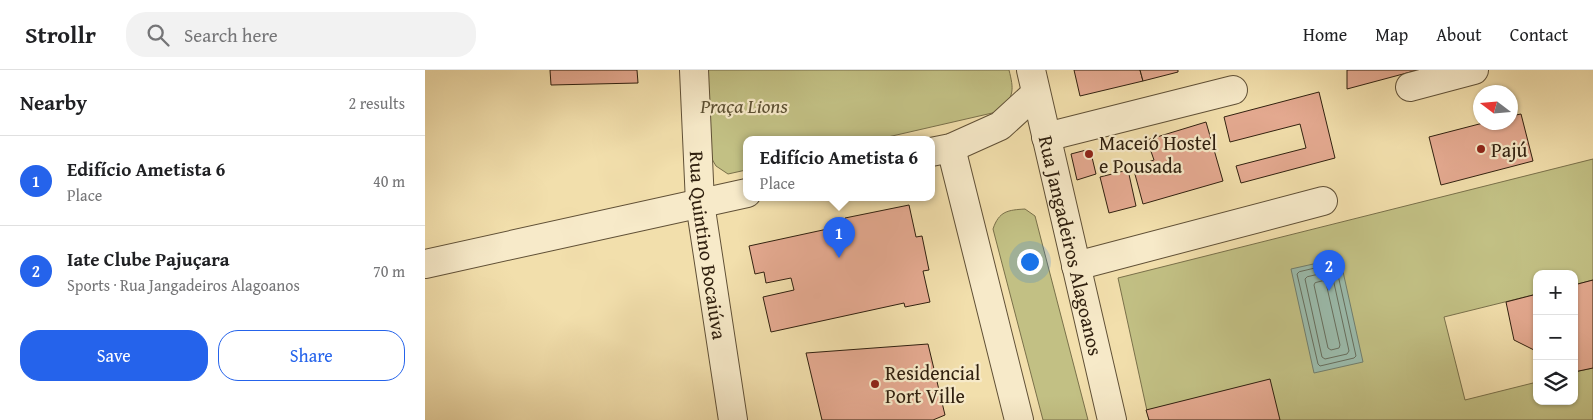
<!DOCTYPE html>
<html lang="en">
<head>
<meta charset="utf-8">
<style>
	:root { --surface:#fff; --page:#f2f2f2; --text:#202124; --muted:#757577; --line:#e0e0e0; --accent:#2563eb }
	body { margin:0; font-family:"Gentium Book Plus",serif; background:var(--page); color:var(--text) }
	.controls { position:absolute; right:15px; bottom:15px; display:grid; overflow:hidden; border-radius:10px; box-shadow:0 1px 4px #0004 }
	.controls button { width:45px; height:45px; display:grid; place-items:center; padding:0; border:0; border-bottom:1px solid var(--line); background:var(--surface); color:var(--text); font:25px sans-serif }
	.compass { position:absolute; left:1048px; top:15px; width:45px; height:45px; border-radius:50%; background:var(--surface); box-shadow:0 1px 4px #0004; rotate:286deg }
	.you { position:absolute; left:604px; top:191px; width:18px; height:18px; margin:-12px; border:4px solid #fff; border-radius:50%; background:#1a73e8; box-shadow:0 0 0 8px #1a73e833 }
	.badge { display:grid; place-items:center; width:32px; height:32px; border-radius:50%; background:var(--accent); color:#fff; font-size:16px; font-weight:700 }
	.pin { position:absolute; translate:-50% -41px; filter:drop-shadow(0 1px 2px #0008) }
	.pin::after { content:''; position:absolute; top:26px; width:18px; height:15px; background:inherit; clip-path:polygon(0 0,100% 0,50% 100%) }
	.popup { position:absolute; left:318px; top:66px; width:192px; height:65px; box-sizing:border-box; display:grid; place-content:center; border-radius:10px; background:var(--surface); filter:drop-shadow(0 1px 4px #0005); font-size:16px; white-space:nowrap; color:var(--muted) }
	.popup b { font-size:19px; color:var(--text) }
	.popup::after { content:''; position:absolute; left:50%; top:100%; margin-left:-10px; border:10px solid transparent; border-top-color:var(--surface) }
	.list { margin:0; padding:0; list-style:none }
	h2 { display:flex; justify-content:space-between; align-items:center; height:65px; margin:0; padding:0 20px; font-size:21px }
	h2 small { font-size:16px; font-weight:400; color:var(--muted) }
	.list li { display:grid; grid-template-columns:32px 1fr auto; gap:15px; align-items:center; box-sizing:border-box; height:90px; padding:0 20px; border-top:1px solid var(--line) }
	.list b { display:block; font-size:19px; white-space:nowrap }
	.list p { margin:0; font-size:16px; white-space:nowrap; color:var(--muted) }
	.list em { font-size:16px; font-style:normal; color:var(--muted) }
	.actions { display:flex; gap:10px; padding:15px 20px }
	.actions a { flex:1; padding:11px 0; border:1px solid var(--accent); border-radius:20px; text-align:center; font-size:18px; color:var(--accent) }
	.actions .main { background:var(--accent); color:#fff }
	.icon { flex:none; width:28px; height:28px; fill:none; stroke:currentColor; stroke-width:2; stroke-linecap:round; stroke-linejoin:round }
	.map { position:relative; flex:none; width:1168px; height:350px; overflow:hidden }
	header { display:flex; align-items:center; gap:30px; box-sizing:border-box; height:70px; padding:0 25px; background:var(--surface); border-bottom:1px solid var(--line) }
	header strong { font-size:24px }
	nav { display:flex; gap:28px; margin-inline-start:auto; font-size:18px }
	.search { width:350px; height:45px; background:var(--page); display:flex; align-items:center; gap:12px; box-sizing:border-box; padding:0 18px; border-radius:20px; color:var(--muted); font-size:19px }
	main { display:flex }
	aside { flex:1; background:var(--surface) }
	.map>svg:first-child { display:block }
</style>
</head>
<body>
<header>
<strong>Strollr</strong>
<div class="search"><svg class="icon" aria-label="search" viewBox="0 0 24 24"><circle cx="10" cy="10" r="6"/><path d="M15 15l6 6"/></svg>Search here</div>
<nav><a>Home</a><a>Map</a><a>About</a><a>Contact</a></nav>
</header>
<main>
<aside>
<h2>Nearby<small>2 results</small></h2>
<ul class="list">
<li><span class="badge">1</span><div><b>Edifício Ametista 6</b><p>Place</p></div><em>40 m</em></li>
<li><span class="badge">2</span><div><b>Iate Clube Pajuçara</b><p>Sports · Rua Jangadeiros Alagoanos</p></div><em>70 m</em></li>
</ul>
<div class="actions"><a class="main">Save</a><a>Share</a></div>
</aside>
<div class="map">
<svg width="1168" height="350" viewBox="0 0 1168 350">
	<rect width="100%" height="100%" fill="#f2dfac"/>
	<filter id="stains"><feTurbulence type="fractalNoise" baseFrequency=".004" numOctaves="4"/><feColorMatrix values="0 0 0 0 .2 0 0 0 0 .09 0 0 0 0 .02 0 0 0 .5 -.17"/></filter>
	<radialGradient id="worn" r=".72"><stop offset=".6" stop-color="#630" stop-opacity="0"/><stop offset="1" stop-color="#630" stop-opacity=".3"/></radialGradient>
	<g fill="#c2c084" stroke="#79704a">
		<path d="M 283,0 L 584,0 C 589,20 589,25 576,41 L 454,69 L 322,69 L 321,100 L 303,104 L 291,96 L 284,84 Z"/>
		<path d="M 1168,89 L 1168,210 L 1149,215 L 1149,204 L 1112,204 L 1112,224 L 1019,247 L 1040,330 L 1112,312 L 1112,331 L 1149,331 L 1149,302 L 1168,298 L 1168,350 L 724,350 L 693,208 Z"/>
		<path d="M 600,139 L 610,146 L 663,350 L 618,350 L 568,159 C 574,141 583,140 600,139 Z"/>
	</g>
	<path fill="#9bbcad" stroke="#707e6e" d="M 915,188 L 938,292 L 889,303 L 866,199 Z"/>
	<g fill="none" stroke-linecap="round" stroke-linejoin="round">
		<g stroke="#666e5e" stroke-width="1">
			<path d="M 908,194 L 911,196 L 931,286 L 929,288 L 895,296 L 893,294 L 872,204 L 874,202 Z"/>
			<path d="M 904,202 L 907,204 L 924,281 L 922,284 L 900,289 L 897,287 L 880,209 L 882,207 Z"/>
			<path d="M 898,211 L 901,213 L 915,275 L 914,278 L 906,280 L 903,278 L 889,215 L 890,213 Z"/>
		</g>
	</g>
	<g fill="#e5aa91" stroke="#30200f">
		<path d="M 125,0 L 212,0 L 213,13 L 126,15 Z"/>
		<path d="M 649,0 L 715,0 L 718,11 L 655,26 Z"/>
		<path d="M 715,0 L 753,0 L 753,2 L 718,11 Z"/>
		<path d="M 922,0 L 993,0 L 922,19 Z"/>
		<path d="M 894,22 L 910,88 L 816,113 L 811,96 L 881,78 L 875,54 L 805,72 L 799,47 Z"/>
		<path d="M 1096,44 L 1108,91 L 1016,115 L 1004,67 L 1062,52 L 1086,52 L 1086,46 Z"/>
		<path d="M 781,52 L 798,111 L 718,134 L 708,97 L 729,90 L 722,70 Z"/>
		<path d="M 665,79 L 671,104 L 652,110 L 646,84 Z"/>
		<path d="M 703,100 L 711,136 L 684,143 L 675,107 Z"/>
		<path d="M 484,135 L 491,167 L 497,166 L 504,200 L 498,201 L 505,232 L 480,237 L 479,233 L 346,262 L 338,227 L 369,220 L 366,208 L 341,213 L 339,202 L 330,204 L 324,176 L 421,155 L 420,148 Z"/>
		<path d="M 1168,210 L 1168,298 L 1149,302 L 1149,215 Z"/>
		<path d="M 1112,224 L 1112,276 L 1109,280 L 1089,270 L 1081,232 Z"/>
		<path d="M 503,274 L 520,345 L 508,350 L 397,350 L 381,283 Z"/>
		<path d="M 845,309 L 855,350 L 724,350 L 721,340 Z"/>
	</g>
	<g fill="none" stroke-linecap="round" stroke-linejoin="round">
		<g stroke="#605036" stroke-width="30">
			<g id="minor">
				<path id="s1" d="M 269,0 L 275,133 L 308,350"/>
				<path id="s2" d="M 606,0 L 687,350"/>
				<path d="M 985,17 L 1049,0"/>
				<path d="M 621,67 L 808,20"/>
				<path d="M 526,78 L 594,350"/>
				<path d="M 506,82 L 526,78 L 575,56 L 610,24"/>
				<path d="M 0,194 L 322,123"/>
				<path d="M 651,196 L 898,131"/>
			</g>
		</g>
		<use href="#minor" stroke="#f7eac9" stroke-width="28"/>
	</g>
	<g fill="#8f2418" stroke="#f7eac9" stroke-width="2">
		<circle cx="1056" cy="79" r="5"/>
		<circle cx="664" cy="84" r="5"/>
		<circle cx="450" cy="314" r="5"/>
	</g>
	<g text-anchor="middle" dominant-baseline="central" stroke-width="4.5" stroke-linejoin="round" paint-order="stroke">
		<g font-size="20" font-style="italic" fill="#5c5032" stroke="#f7eac9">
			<text x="319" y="35">Praça Lions</text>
		</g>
		<g font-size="20" fill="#30200f" stroke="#f7eac9" text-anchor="start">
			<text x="674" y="72">Maceió Hostel<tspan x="674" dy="23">e Pousada</tspan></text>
			<text x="1066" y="79">Pajú</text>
			<text x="460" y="302">Residencial<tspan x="460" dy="23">Port Ville</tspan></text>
		</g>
		<g font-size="20" fill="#30200f" stroke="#f7eac9">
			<text stroke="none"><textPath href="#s1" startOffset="176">Rua Quintino Bocaiúva</textPath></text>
			<text stroke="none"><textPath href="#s2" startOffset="180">Rua Jangadeiros Alagoanos</textPath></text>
		</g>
	</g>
	<rect width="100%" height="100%" filter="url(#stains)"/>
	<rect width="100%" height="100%" fill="url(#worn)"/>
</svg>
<div class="controls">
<button>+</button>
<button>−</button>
<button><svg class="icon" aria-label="layers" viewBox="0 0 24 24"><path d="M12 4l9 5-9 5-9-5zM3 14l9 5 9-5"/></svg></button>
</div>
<svg class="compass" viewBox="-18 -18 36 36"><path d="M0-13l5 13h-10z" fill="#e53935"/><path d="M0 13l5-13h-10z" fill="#757577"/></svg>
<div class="you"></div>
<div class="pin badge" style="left:414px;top:188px">1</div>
<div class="popup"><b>Edifício Ametista 6</b>Place</div>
<div class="pin badge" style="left:904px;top:221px">2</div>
</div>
</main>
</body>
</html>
